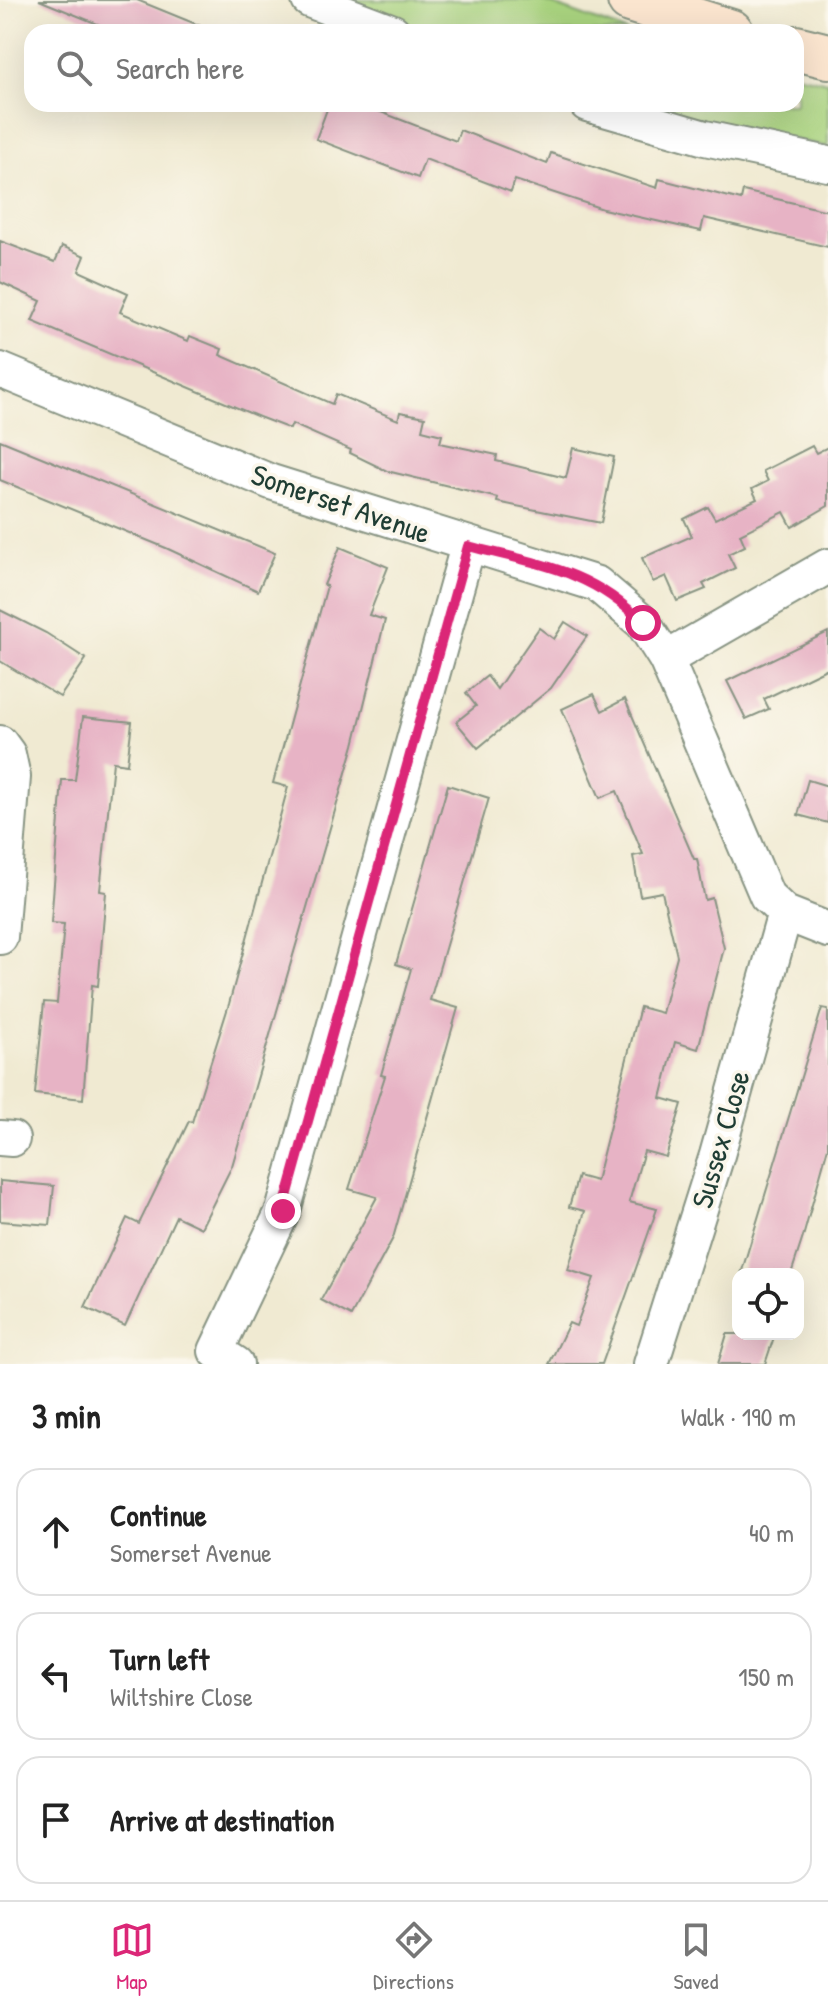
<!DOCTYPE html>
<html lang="en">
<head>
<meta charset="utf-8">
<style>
	:root { --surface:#fff; --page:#f6f6f6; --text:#222; --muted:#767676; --line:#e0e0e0; --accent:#db2777 }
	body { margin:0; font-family:"Patrick Hand",sans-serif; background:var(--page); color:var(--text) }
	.controls { position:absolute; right:24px; bottom:24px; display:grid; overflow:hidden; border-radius:16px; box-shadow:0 8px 32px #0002 }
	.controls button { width:72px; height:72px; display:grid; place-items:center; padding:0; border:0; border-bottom:2px solid var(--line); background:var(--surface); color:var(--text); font:40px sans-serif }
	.stop { position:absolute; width:24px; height:24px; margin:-18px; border:6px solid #db2777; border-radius:50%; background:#fff }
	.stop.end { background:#db2777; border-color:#fff; box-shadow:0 2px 8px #0008 }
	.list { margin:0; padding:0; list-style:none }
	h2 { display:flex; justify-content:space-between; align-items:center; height:104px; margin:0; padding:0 32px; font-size:34px }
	h2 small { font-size:26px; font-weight:400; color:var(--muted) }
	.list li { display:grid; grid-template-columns:52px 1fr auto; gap:24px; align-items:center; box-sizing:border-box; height:128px; margin:0 16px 16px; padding:0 16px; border:2px solid var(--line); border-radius:24px }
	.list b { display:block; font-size:30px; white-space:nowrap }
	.list p { margin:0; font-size:26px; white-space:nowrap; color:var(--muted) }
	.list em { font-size:26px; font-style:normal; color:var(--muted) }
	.icon { flex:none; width:44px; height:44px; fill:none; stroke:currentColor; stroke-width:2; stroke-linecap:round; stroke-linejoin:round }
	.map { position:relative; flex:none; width:828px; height:1364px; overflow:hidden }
	.search { position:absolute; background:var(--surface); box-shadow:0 8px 32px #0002; left:24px; right:24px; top:24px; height:88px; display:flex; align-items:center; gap:20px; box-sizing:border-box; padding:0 28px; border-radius:24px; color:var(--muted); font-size:30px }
	.sheet { height:536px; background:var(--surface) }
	nav { display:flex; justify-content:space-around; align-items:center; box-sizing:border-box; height:112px; border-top:2px solid var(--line); background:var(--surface); font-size:22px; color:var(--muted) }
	nav a { display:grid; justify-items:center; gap:4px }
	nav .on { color:var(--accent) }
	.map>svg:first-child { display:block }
</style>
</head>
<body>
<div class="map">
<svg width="828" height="1364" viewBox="0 0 828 1364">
	<rect width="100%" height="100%" fill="#fbf7ec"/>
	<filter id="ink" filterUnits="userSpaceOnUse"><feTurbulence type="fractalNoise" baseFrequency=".0125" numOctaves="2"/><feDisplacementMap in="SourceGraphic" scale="16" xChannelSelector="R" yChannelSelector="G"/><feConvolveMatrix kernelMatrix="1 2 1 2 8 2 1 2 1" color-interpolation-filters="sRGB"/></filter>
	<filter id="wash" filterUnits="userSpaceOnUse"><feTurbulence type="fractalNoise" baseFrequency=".006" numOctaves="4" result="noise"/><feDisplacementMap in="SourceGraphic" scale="32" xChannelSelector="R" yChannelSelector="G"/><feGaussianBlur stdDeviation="1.8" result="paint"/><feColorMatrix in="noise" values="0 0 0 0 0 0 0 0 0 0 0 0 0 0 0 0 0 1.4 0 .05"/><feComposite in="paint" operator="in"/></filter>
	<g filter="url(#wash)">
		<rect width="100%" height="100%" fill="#f0ead2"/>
		<g fill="#a8d27e" stroke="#648859" stroke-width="2">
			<path d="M 341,0 L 540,0 L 628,32 L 426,32 Z"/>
			<path d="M 796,75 L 828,82 L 828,147 L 627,104 L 796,104 Z"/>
		</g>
		<g id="blocks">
			<g fill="#e7b3c5">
				<path d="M 39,0 L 137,0 L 213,31 L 117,32 Z"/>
				<path d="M 329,104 L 360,104 L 456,141 L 460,130 L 547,164 L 551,153 L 657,188 L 659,179 L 741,200 L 743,191 L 828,211 L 828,247 L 704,218 L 701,231 L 603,209 L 515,180 L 511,192 L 425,159 L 418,178 L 316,139 Z"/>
				<path d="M 0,241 L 55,262 L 62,246 L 85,256 L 79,271 L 128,293 L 120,312 L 188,341 L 190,336 L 222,349 L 220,355 L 332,404 L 336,394 L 398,420 L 400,412 L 425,417 L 422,430 L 442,435 L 440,443 L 497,455 L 496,461 L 566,478 L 573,448 L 614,457 L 601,523 L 497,502 L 498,498 L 387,471 L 350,453 L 351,450 L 292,424 L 290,429 L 259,417 L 32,321 L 41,301 L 0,282 Z"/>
				<path d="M 0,440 L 275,553 L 258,591 L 166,548 L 0,480 Z"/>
				<path d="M 812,446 L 816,453 L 828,447 L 828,506 L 792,527 L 784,512 L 740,534 L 745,546 L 728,554 L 735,568 L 703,584 L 706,589 L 677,601 L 666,576 L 653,582 L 642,558 L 692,536 L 684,519 L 708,507 L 715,519 L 757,499 L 752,489 L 768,481 L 763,471 Z"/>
				<path d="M 340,547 L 388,567 L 369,615 L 385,620 L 354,745 L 232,1166 L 201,1228 L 176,1216 L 125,1326 L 85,1307 L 127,1218 L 139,1224 L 189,1121 L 192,1122 L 229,1004 L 288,787 L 273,783 L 327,586 L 324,585 Z"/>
				<path d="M 0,610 L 46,633 L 86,659 L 60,697 L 0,661 Z"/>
				<path d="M 565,622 L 587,636 L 551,688 L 478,748 L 456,722 L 476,706 L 466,693 L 487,676 L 497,689 L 539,628 L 554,639 Z"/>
				<path d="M 828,632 L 828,668 L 764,699 L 769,709 L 746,719 L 727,681 Z"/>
				<path d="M 594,694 L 602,711 L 625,699 L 694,859 L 697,859 L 705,900 L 712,898 L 724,948 L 698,1049 L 675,1042 L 661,1098 L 682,1104 L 666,1157 L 644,1151 L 629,1202 L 657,1209 L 602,1364 L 549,1364 L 569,1323 L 576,1326 L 594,1278 L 568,1270 L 585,1211 L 569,1207 L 578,1176 L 596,1181 L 640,1007 L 662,1013 L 677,956 L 662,892 L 640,896 L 633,856 L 643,854 L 617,791 L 600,798 L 562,709 Z"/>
				<path d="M 83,717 L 132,722 L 127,764 L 113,762 L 100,891 L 106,892 L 98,986 L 92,985 L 83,1099 L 35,1094 L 44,1002 L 57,1003 L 64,924 L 51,923 L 62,780 L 75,780 Z"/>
				<path d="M 808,780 L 828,786 L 828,823 L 798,815 Z"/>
				<path d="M 448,785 L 489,798 L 430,1000 L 458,1008 L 393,1238 L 351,1316 L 321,1300 L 377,1197 L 349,1189 L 385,1076 L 381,1075 L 411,969 L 396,964 Z"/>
				<path d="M 822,1008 L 828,1009 L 828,1147 L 803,1237 L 791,1274 L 741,1274 Z"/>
				<path d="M 0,1181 L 54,1186 L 50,1225 L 0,1221 Z"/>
				<path d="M 727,1334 L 775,1334 L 765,1364 L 718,1364 Z"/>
			</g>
		</g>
	</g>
	<g filter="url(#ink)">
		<use href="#blocks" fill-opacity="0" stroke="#889483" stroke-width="2"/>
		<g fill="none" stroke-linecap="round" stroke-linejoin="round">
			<g stroke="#889483" stroke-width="38">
				<g id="street">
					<path d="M 309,0 L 393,32"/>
					<path d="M 587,104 L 705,138 L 828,164"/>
					<path d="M 0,370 L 271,482 L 597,584 L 643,623 L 666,659 L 767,896 L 785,913 L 828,930"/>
					<path d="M 666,659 L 828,566"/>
					<path d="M 0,743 L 8,754 L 13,777 L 0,937"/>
					<path d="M 0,1138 L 12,1139"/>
					<path d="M 236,1364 L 216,1351 L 283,1211 L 468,546"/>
					<path d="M 651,1364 L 717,1155 L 785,913"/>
				</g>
			</g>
			<g stroke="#889483" stroke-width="48">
				<g id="secondary">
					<path d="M 630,0 L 731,32"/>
					<path d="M 796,48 L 828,56"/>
				</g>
			</g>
			<use href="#street" stroke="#fff" stroke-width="34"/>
			<use href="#secondary" stroke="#fbe5cf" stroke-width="44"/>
		</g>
	</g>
	<g fill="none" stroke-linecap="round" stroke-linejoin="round" filter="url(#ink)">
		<path stroke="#db2777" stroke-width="10" d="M 283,1211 L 468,546 C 537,564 591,569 643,623"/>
	</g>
	<g text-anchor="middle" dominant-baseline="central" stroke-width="7" stroke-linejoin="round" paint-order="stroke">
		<g font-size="30" fill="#1f3d34" stroke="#fbf7ec">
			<text transform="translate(341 503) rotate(19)">Somerset Avenue</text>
			<text transform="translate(720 1139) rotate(-74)">Sussex Close</text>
		</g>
	</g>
</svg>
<div class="controls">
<button><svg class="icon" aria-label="locate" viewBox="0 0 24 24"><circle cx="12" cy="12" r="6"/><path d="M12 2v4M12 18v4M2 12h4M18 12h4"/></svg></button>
</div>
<div class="stop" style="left:643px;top:623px"></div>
<div class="stop end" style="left:283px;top:1211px"></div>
<div class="search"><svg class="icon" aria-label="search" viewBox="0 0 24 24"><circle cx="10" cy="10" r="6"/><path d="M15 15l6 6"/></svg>Search here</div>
</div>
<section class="sheet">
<h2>3 min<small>Walk · 190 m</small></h2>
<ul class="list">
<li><svg class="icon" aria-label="ahead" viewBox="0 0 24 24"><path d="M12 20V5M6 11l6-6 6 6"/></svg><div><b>Continue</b><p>Somerset Avenue</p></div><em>40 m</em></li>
<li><svg class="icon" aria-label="left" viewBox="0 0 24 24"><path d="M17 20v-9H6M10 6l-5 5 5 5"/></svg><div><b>Turn left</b><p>Wiltshire Close</p></div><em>150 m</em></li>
<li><svg class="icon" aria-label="arrive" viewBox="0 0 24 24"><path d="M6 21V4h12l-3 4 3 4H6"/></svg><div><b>Arrive at destination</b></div></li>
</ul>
</section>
<nav>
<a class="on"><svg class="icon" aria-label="map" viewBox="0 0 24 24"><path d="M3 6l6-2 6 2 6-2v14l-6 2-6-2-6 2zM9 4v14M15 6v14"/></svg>Map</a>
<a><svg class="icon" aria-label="directions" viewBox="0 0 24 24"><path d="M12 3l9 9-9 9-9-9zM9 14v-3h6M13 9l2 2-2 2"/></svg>Directions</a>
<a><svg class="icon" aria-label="saved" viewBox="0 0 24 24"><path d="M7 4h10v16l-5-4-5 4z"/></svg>Saved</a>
</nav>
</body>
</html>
